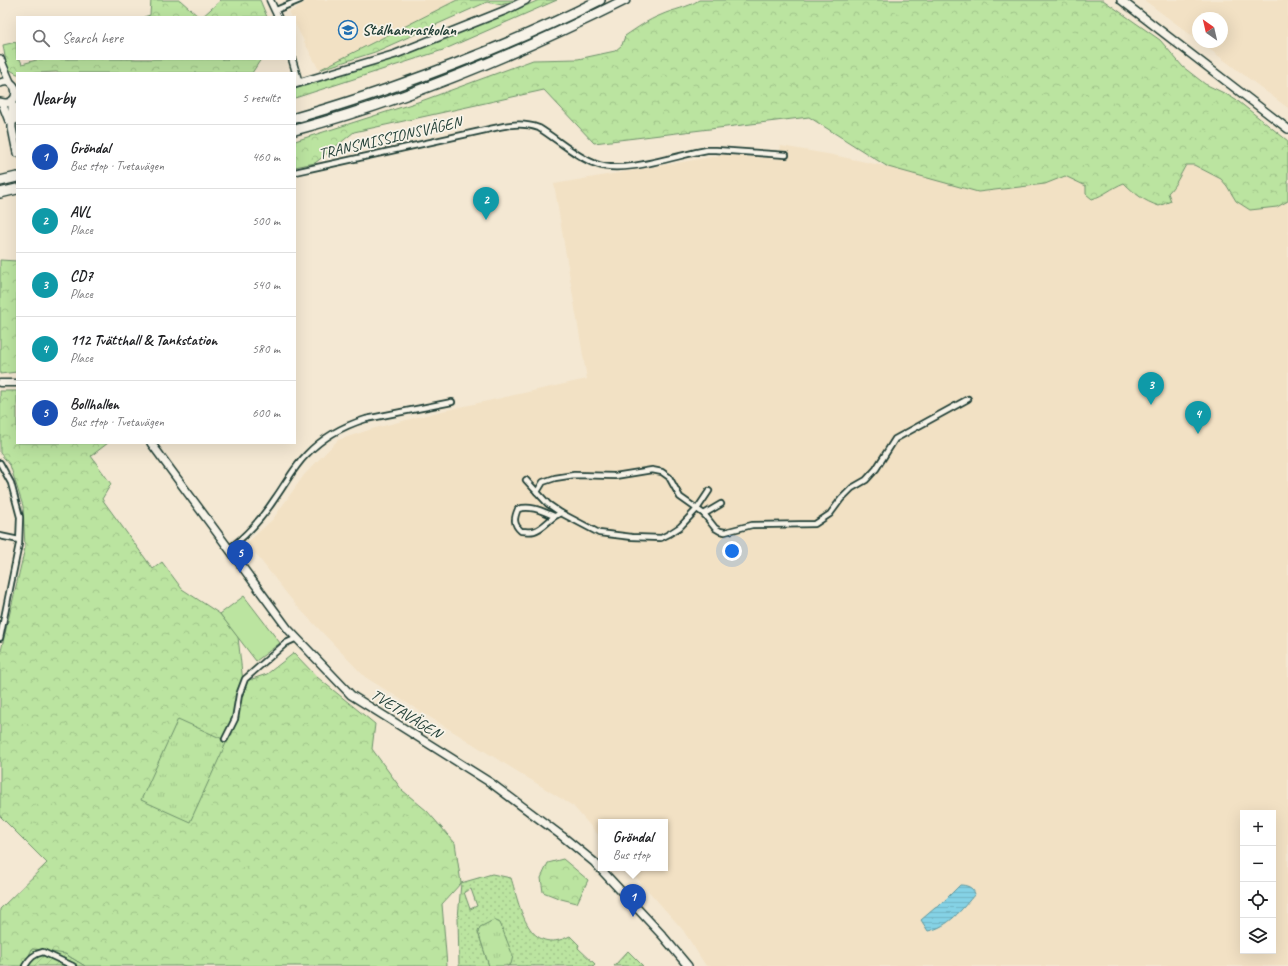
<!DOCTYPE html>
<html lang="en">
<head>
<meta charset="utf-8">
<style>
	:root { --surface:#fff; --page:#f6f6f6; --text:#202124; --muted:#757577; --line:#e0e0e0; --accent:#1f6fb2 }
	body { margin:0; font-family:Caveat,sans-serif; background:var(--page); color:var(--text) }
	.controls { position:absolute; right:12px; bottom:12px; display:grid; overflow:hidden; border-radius:0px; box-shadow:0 4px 16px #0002 }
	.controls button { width:36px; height:36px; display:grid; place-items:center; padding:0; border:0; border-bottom:1px solid var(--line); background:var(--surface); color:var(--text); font:20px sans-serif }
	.compass { position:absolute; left:1192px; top:12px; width:36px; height:36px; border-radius:50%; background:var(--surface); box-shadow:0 4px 16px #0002; rotate:326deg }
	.you { position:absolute; left:732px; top:551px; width:14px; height:14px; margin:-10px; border:3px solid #fff; border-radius:50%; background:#1a73e8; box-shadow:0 0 0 6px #1a73e833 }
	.badge { display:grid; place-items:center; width:26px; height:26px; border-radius:50%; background:var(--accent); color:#fff; font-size:13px; font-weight:700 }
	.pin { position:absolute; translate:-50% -33px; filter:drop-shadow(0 1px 2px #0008) }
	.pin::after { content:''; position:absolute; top:21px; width:14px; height:12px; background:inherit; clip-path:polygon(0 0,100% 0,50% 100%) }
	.popup { position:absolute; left:598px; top:819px; width:70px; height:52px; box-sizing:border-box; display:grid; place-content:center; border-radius:0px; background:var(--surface); filter:drop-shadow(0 1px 3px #0005); font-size:13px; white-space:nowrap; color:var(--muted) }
	.popup b { font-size:15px; color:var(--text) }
	.popup::after { content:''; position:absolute; left:50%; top:100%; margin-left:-8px; border:8px solid transparent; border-top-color:var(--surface) }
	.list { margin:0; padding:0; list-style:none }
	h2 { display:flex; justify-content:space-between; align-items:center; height:52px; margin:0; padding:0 16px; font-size:17px }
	h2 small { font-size:13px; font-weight:400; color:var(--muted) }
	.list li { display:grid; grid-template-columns:26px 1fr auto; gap:12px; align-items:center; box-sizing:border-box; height:64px; padding:0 16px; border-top:1px solid var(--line) }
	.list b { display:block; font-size:15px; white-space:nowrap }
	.list p { margin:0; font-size:13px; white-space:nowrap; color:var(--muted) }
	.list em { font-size:13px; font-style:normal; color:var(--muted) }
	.icon { flex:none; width:22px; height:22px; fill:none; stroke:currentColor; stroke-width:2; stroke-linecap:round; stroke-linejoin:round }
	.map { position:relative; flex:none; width:1288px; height:966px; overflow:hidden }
	.search { position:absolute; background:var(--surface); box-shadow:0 4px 16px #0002; left:16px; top:16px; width:280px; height:44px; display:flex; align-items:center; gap:10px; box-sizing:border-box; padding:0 14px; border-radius:0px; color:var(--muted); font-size:15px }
	.panel { position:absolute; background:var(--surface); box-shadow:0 4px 16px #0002; left:16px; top:72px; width:280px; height:372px; border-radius:0px }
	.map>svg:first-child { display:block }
</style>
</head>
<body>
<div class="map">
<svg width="1288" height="966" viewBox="0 0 1288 966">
	<defs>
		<pattern id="grass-dots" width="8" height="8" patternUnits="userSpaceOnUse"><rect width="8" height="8" fill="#bbe4a0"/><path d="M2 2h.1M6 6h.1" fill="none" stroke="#a0c48a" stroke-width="1.8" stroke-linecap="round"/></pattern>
		<pattern id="forest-crowns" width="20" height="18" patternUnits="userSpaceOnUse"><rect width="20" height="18" fill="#bbe4a0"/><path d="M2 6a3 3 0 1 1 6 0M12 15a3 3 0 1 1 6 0" fill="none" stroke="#a0c48a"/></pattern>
		<pattern id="park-tufts" width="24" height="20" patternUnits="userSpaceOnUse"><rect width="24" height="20" fill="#bbe4a0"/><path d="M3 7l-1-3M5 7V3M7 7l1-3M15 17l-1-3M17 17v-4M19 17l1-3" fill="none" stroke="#a0c48a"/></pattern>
		<pattern id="garden-furrows" width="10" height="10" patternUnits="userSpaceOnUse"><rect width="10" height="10" fill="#bbe4a0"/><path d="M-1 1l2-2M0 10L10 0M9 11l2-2" fill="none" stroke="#a0c48a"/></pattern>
		<pattern id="water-rules" width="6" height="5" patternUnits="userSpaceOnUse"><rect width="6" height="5" fill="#85d2e5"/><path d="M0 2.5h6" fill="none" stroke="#72b5c5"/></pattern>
	</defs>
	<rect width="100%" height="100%" fill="#f4e8d3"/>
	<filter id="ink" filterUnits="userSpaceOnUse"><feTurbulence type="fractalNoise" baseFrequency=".025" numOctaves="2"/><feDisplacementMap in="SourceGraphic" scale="8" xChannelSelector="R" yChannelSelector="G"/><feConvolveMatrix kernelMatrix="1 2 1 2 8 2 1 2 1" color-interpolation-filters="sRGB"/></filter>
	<g filter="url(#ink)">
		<g fill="#f2e1c4" fill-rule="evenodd">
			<path d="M 308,0 L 457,0 L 319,70 L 295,24 L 295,17 L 291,17 L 289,13 Z"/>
			<path d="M 1144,0 L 1288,0 L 1288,108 L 1200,42 L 1222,42 L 1222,18 L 1198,18 L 1198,40 Z"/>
			<path d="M 1188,143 L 1288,188 L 1288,966 L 706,966 L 683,930 L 628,868 L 665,868 L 665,822 L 601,822 L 601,838 L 573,806 L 365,677 L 295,604 L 247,543 L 273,519 L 304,475 L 338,440 L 375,428 L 442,411 L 587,379 L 554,184 L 723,155 L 778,159 L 781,146 L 833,155 L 889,167 L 981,156 L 1062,171 L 1075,181 L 1091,180 ZM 1243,813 L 1273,813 L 1273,951 L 1243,951 Z"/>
		</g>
		<g fill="url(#grass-dots)" stroke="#6d906a" fill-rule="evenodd">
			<path d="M 492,874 L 511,878 C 520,907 528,957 570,936 L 579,945 L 578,948 L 595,964 L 593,966 L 507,966 L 511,964 L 478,932 L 489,966 L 459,966 L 458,918 L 461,883 ZM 471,889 L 477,906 L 470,909 L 464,892 Z"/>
			<path d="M 628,951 L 643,966 L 614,966 Z"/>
		</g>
		<g fill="url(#forest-crowns)" stroke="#6d906a">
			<path d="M 151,0 L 180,0 L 199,17 L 144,17 L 150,15 Z"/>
			<path d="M 219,0 L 260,0 L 267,17 L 202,17 L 220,1 Z"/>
			<path d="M 457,0 L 515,0 L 502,5 L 487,2 L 375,52 L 319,70 Z"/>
			<path d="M 539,0 L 557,0 L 443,50 L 295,98 L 295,89 L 397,57 L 507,14 Z"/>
			<path d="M 699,0 L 1103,0 L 1160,40 L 1183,67 L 1205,84 L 1226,94 L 1239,102 L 1288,141 L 1288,201 L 1277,207 L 1250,210 L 1236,201 L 1227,186 L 1221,179 L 1194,165 L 1186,165 C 1180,175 1176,185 1168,193 L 1171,201 L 1159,206 C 1144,201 1135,194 1124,183 C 1111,188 1105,195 1092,199 L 1086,194 L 1086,186 L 1065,176 L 1045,184 L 978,192 L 888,167 L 809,117 L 594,143 L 544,90 L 354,132 L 315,163 L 295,167 L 295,141 L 424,100 L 533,60 L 578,59 L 615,51 L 622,45 L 625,36 C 637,28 648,20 661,15 C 674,9 687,8 699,0 Z"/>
			<path d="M 16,42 L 17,59 L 20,59 L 22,64 L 40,59 L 261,59 L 252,73 L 63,73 L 56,72 L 17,74 L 7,68 L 3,45 Z"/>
			<path d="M 0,260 L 17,261 L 17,372 L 0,374 Z"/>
			<path d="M 0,391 L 17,391 L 17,443 L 108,443 L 91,456 L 111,484 L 102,499 L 153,569 L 162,562 L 182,589 L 220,614 L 238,637 L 243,682 L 267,674 L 294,653 L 317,677 L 375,724 L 372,749 L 402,790 L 427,811 L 455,843 L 461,883 L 442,904 L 447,966 L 85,966 L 65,954 L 24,966 L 0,966 L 0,909 L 47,863 L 0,816 L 0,655 L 25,548 L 23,506 L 10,465 L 0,453 Z"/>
			<path d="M 563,859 L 588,880 L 577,903 L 561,899 L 543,892 L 541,878 L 548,863 Z"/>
		</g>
		<g fill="url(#park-tufts)" stroke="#6d906a">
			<path d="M 178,719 L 227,741 L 190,822 L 141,800 Z"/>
			<path d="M 494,920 L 500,923 L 513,956 L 511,964 L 507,966 L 489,966 L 478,932 L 480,927 Z"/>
		</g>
		<path fill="url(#garden-furrows)" stroke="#6d906a" d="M 32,949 L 65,954 L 85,966 L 24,966 Z"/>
		<path fill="#bbe4a0" stroke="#6d906a" d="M 244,596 L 280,643 L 256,661 L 220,614 Z"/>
		<path fill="url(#water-rules)" stroke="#5c969e" d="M 960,885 C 966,885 973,887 975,894 C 962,909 949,927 928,931 L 921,920 L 935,908 L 939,906 Z"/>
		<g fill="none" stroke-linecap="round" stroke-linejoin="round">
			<g stroke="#1f3d34" stroke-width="8">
				<g id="minor">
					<path d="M 276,10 L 300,0"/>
					<path d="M 295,172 L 490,129 C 507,125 522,122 539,128 C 557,139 576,157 596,164 C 623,175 677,155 707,150 L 716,150 L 786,155"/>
					<path d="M 0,463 L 11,483 L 20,517 L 19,544 L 0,638"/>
					<path d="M 526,480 L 548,504 L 561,513 L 599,533 L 632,537 L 661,538 L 669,534 L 680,527 L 697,509 L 709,491"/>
					<path d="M 537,492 L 543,482 L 555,478 L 574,475 L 615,476 L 652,470 L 662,472 L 669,477 L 680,497 L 704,514 L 715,528 L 720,531 L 725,532 L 752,525 L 815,524 L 830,514 L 841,499 L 852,488 L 866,480 L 876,469 L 895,439 L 968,399"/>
					<path d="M 704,514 L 721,504"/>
					<path d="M 554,516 C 542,511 531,505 518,509 C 514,518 513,524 521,531 C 525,531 530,532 534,531 C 545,528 550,517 561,513"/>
					<path d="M 0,536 L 19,540"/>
					<path d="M 229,549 C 248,534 263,517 276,497 C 286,483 294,467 306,455 C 323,437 343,426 366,419 L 452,402"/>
					<path d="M 225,739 L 235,719 L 239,695 L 245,679 L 286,643 L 297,638"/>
					<path d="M 25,966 C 30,958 34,954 43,952 L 73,966"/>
				</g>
			</g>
			<g stroke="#1f3d34" stroke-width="9">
				<g id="tertiary">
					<path d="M 270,0 L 278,17"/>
					<path d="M 292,59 L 299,83"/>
					<path d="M 0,383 L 17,383"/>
				</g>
			</g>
			<g stroke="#1f3d34" stroke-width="10">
				<g id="secondary">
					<path d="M 1121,0 L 1288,129"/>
					<path d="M 0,59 L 10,82"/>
					<path d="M 0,83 C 20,75 22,109 0,102"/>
					<path d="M 295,84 L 396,54 L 506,10 L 526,0"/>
					<path d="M 12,101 L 12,128 L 17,153"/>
					<path d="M 2,103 L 9,121"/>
					<path d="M 15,120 L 17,107"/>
					<path d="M 151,443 L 288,629 L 351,695 L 491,783 L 562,836 L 594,862 L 662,935 L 688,966"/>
				</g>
			</g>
			<g stroke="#1f3d34" stroke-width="12">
				<g id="motorway">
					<path d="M 295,118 C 328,109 361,98 393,87 C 464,62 533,34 600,0"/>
					<path d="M 295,130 C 410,99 519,53 625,0"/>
					<path d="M 0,181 L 17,177"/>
					<path d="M 0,193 L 17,189"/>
				</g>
			</g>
			<use href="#minor" stroke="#f7f3e8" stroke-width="4.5"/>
			<use href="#tertiary" stroke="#f7f3e8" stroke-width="6"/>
			<use href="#secondary" stroke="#f7f3e8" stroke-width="7"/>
			<use href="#motorway" stroke="#f7f3e8" stroke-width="9"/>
		</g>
	</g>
	<defs>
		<g id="school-ring" transform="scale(1)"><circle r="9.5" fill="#f7f3e8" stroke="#1f6fb2" stroke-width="1.5"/><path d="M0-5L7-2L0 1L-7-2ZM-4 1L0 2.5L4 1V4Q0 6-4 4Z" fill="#1f6fb2"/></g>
	</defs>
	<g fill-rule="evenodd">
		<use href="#school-ring" x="348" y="30"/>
	</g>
	<g text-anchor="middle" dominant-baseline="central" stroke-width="3.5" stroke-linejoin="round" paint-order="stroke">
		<g font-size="16" font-weight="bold" fill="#1f3d34" stroke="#f7f3e8" text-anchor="start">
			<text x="362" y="30">Stålhamraskolan</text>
		</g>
		<g font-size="16" fill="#1f3d34" stroke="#f7f3e8">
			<text transform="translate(390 138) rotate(-13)">TRANSMISSIONSVÄGEN</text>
			<text transform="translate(406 714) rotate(32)">TVETAVÄGEN</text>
		</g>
	</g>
</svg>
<div class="controls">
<button>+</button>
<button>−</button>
<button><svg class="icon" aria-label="locate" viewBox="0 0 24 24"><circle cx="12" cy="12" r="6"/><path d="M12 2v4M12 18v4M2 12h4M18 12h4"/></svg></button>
<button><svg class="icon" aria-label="layers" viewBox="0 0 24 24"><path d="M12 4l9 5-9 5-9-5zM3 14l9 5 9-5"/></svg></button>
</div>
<svg class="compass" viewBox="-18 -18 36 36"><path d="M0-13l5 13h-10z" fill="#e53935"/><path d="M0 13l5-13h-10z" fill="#757577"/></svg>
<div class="you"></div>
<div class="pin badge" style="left:633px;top:917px;background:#1a4fb4">1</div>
<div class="popup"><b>Gröndal</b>Bus stop</div>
<div class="pin badge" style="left:486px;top:220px;background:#0f9aa8">2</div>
<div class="pin badge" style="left:1151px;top:405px;background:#0f9aa8">3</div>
<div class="pin badge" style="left:1198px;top:434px;background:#0f9aa8">4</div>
<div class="pin badge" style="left:240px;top:573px;background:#1a4fb4">5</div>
<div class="search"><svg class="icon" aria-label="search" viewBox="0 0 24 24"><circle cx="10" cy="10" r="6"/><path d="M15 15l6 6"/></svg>Search here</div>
<section class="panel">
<h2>Nearby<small>5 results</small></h2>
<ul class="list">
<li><span class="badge" style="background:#1a4fb4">1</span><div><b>Gröndal</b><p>Bus stop · Tvetavägen</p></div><em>460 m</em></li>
<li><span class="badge" style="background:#0f9aa8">2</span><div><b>AVL</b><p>Place</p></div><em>500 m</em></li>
<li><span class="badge" style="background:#0f9aa8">3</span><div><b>CD7</b><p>Place</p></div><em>540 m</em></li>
<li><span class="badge" style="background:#0f9aa8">4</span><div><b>112 Tvätthall &amp; Tankstation</b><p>Place</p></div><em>580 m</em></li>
<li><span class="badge" style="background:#1a4fb4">5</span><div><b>Bollhallen</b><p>Bus stop · Tvetavägen</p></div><em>600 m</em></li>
</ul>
</section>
</div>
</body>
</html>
